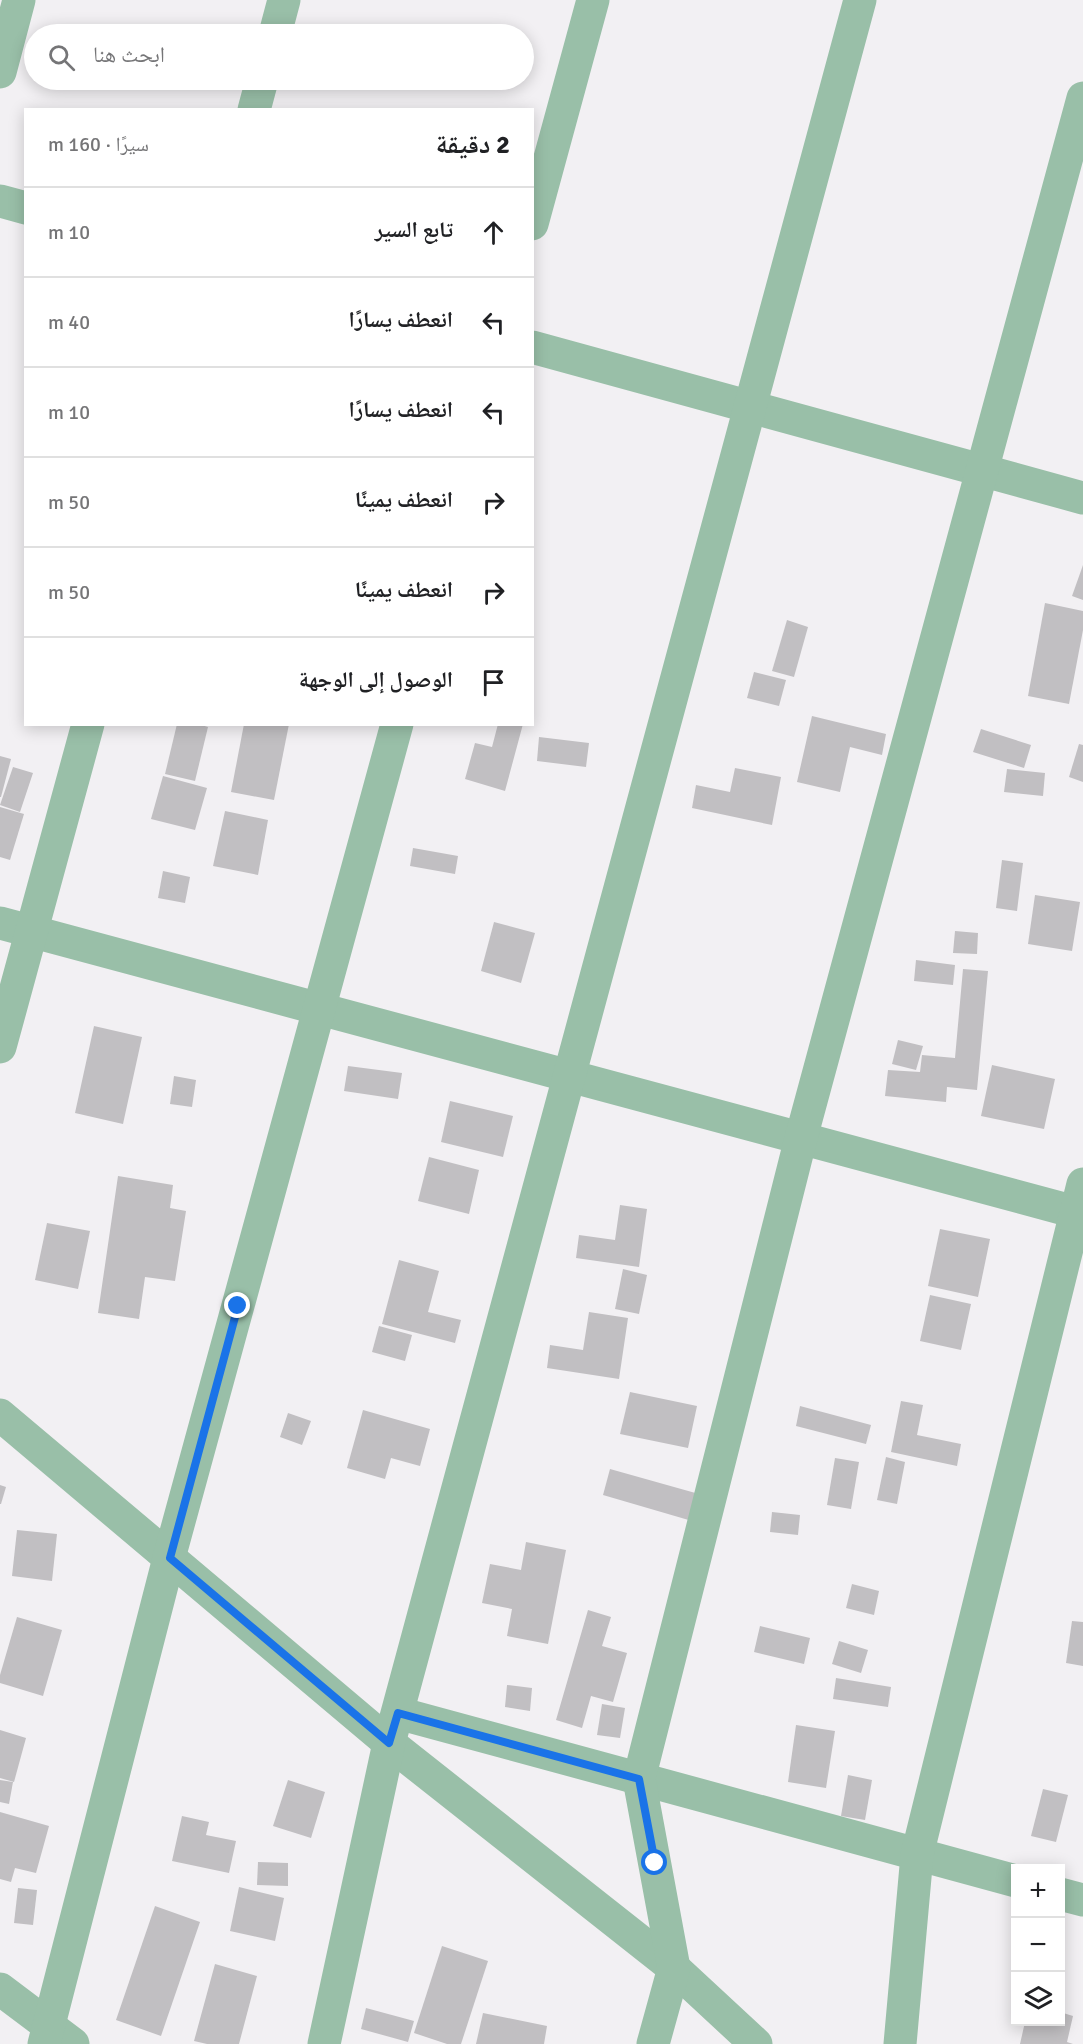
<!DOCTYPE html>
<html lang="ar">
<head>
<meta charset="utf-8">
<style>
	:root { --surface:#fff; --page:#f6f6f6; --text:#202124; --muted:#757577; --line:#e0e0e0 }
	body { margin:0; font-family:Signika,"Noto Naskh Arabic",sans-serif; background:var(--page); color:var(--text); direction:rtl }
	.controls { position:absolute; right:18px; bottom:18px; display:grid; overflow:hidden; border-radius:0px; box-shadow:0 3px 15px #0003 }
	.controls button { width:54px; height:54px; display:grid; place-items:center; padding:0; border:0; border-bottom:2px solid var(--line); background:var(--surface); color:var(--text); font:30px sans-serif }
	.stop { position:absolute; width:18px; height:18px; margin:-14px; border:4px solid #1a73e8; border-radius:50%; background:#fff }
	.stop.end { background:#1a73e8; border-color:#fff; box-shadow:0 2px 6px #0008 }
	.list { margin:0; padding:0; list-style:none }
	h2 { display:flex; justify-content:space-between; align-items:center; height:78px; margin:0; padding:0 24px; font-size:26px }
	h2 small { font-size:20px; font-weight:400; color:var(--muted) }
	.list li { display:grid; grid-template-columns:39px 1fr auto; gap:18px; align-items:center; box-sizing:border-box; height:90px; padding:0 24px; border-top:2px solid var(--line) }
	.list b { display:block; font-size:22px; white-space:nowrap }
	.list em { font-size:20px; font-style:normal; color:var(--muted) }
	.icon { flex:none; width:33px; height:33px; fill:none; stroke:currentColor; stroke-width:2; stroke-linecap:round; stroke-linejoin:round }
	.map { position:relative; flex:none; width:1083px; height:2044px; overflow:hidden; direction:ltr }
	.search { position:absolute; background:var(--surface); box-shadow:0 3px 15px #0003; left:24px; top:24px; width:510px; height:66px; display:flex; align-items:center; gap:15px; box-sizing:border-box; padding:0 21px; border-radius:33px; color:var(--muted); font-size:22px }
	.panel { position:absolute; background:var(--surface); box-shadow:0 3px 15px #0003; left:24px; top:108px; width:510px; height:618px; border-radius:0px; direction:rtl }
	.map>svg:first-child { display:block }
</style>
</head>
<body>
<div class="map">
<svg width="1083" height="2044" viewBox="0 0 1083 2044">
	<rect width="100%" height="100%" fill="#f2f0f3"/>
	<g fill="#c1bfc2">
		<path d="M 1083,565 L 1083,600 L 1072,596 Z"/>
		<path d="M 1045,603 L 1083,611 L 1083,630 L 1069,704 L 1028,696 Z"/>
		<path d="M 787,620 L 808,627 L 794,677 L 772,671 Z"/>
		<path d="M 754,672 L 786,680 L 779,706 L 747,698 Z"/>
		<path d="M 812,716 L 886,734 L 882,755 L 850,747 L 840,792 L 797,782 Z"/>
		<path d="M 177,724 L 198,724 L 208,727 L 195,781 L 165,774 Z"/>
		<path d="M 244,724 L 289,724 L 274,800 L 231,792 Z"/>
		<path d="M 498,724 L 523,724 L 505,791 L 465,779 L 475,743 L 492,747 Z"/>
		<path d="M 981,729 L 1031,745 L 1024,768 L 973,752 Z"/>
		<path d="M 539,737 L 589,743 L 586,767 L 537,761 Z"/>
		<path d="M 1079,744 L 1083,745 L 1083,782 L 1069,777 Z"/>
		<path d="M 0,756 L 11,759 L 1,797 L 0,797 Z"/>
		<path d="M 13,767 L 33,773 L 20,812 L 0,805 Z"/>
		<path d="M 735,768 L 781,777 L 772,825 L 692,808 L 696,785 L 730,792 Z"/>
		<path d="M 1007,769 L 1045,773 L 1043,796 L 1004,792 Z"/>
		<path d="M 163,776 L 207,788 L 195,830 L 151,819 Z"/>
		<path d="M 0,807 L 24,814 L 10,860 L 0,857 Z"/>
		<path d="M 225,811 L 268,820 L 258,875 L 213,866 Z"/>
		<path d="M 413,848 L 458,856 L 455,874 L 410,866 Z"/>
		<path d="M 1002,860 L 1023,863 L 1017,911 L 996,908 Z"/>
		<path d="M 163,871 L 190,877 L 185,903 L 158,898 Z"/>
		<path d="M 1035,895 L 1080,902 L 1072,951 L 1028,944 Z"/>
		<path d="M 494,922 L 535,933 L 521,983 L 481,971 Z"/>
		<path d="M 955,931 L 978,933 L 977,954 L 953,953 Z"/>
		<path d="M 916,960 L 955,965 L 953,985 L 914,981 Z"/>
		<path d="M 963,969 L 988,971 L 977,1090 L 947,1087 L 946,1102 L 885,1096 L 888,1070 L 920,1072 L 922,1055 L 955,1058 Z"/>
		<path d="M 94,1026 L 142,1037 L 123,1124 L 75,1113 Z"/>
		<path d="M 898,1040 L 923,1046 L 916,1070 L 892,1064 Z"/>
		<path d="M 992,1065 L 1055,1079 L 1044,1129 L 981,1116 Z"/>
		<path d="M 348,1066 L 402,1073 L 398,1099 L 344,1091 Z"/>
		<path d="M 174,1076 L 196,1080 L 192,1107 L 170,1104 Z"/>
		<path d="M 450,1101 L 513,1116 L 503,1157 L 441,1142 Z"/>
		<path d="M 429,1157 L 479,1170 L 469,1214 L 418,1201 Z"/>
		<path d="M 118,1176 L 173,1185 L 170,1208 L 186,1211 L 175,1281 L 145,1277 L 139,1319 L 98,1313 Z"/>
		<path d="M 620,1205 L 647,1209 L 639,1267 L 576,1258 L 579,1235 L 615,1240 Z"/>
		<path d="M 47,1223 L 90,1231 L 78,1289 L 35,1280 Z"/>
		<path d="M 940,1229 L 990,1239 L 978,1297 L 928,1286 Z"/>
		<path d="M 399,1260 L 439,1271 L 428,1312 L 461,1320 L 455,1343 L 382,1324 Z"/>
		<path d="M 623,1269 L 647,1275 L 639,1314 L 615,1309 Z"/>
		<path d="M 930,1295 L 971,1304 L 961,1350 L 920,1341 Z"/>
		<path d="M 589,1312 L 628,1318 L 619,1379 L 547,1368 L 550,1345 L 583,1350 Z"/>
		<path d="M 379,1326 L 412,1335 L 405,1361 L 372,1352 Z"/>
		<path d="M 630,1392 L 697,1406 L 688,1448 L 620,1434 Z"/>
		<path d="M 901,1401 L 923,1405 L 917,1435 L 961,1444 L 957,1466 L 891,1452 Z"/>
		<path d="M 800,1406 L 871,1425 L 866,1444 L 796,1426 Z"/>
		<path d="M 363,1410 L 430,1429 L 420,1466 L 391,1458 L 385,1479 L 347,1468 Z"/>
		<path d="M 288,1413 L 311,1421 L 302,1445 L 280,1437 Z"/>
		<path d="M 886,1457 L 905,1462 L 897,1504 L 877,1500 Z"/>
		<path d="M 835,1458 L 859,1462 L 851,1509 L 827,1505 Z"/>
		<path d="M 610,1469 L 699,1494 L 692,1521 L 603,1495 Z"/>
		<path d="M 0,1485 L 6,1487 L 1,1504 L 0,1504 Z"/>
		<path d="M 772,1512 L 800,1515 L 798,1535 L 770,1532 Z"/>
		<path d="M 17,1530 L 57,1534 L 52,1581 L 12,1576 Z"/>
		<path d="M 526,1542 L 566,1550 L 548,1644 L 507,1636 L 512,1609 L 482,1603 L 490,1564 L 521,1570 Z"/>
		<path d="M 852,1584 L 879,1591 L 874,1615 L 846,1608 Z"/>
		<path d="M 588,1610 L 611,1617 L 602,1646 L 627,1653 L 613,1702 L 591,1696 L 582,1728 L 556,1720 Z"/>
		<path d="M 17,1617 L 62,1630 L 43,1696 L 0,1683 L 0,1675 Z"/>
		<path d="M 1072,1621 L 1083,1622 L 1083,1666 L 1066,1663 Z"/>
		<path d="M 760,1626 L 810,1638 L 804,1664 L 754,1652 Z"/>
		<path d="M 839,1641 L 868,1650 L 861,1673 L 832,1664 Z"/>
		<path d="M 836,1678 L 891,1687 L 888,1707 L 833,1699 Z"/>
		<path d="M 507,1685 L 532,1688 L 530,1711 L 505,1707 Z"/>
		<path d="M 602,1704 L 625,1708 L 620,1738 L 597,1735 Z"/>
		<path d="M 796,1725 L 835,1731 L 826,1788 L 788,1782 Z"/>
		<path d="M 0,1730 L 26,1738 L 14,1782 L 0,1778 Z"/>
		<path d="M 848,1775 L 872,1780 L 865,1820 L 841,1816 Z"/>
		<path d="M 0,1780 L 13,1782 L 9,1804 L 0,1802 Z"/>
		<path d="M 288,1780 L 325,1792 L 311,1838 L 273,1826 Z"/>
		<path d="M 1043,1789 L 1068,1795 L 1056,1842 L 1031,1836 Z"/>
		<path d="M 0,1812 L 49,1826 L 36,1873 L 15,1868 L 11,1882 L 0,1879 Z"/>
		<path d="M 182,1816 L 209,1822 L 206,1835 L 236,1841 L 229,1873 L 172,1861 Z"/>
		<path d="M 258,1862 L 288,1863 L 288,1886 L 257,1885 Z"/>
		<path d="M 239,1887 L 284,1898 L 275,1941 L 230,1931 Z"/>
		<path d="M 18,1888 L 37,1890 L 33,1925 L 14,1923 Z"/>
		<path d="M 155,1906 L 200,1922 L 161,2036 L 116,2020 Z"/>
		<path d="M 442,1946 L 488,1961 L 461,2044 L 447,2044 L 414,2033 Z"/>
		<path d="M 215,1964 L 257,1976 L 239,2044 L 207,2044 L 194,2041 Z"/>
		<path d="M 366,2008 L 414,2021 L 408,2042 L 361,2029 Z"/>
		<path d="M 1060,2012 L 1073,2016 L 1067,2042 L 1073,2044 L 1020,2044 L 1025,2022 L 1060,2022 Z"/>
		<path d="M 483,2013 L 547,2026 L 544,2044 L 476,2044 Z"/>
	</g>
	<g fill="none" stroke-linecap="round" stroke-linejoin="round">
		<g stroke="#99bfa8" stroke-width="33">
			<path d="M 275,34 L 284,0"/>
			<path d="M 0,72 L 19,0"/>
			<path d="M 254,110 L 262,80"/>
			<path d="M 0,201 L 26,208"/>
			<path d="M 532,224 L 593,0"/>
			<path d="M 532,347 L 1083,498"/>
			<path d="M 0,923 L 1083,1214"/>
			<path d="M 0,1047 L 88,724"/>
			<path d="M 0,1415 L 389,1743 L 674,1968 L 756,2044"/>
			<path d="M 398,1713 L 1016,1881"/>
			<path d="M 1060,1894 L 1083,1900"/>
			<path d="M 0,1989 L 73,2044"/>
			<path d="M 44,2044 L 169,1558 L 397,724"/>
			<path d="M 324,2044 L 389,1743 L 860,0"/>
			<path d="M 653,2044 L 674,1968 L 639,1779 L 801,1138 L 1083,98"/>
			<path d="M 900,2044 L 917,1855 L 1083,1184"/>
		</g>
	</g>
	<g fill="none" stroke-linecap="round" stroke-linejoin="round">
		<path stroke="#1a73e8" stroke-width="8" d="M 238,1306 L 170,1558 L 389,1743 L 398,1713 L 639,1779 L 655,1863"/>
	</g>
</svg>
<div class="controls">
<button>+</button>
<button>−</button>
<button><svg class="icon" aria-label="layers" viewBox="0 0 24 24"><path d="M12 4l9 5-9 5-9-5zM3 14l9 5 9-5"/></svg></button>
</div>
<div class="stop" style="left:655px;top:1863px"></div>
<div class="stop end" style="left:238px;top:1306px"></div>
<div class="search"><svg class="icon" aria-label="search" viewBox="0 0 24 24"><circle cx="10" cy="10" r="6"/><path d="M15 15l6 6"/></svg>ابحث هنا</div>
<section class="panel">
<h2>2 دقيقة<small>سيرًا · 160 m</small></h2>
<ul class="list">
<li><svg class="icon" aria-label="ahead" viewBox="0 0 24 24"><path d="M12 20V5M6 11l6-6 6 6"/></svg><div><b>تابع السير</b></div><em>10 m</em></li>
<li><svg class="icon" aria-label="left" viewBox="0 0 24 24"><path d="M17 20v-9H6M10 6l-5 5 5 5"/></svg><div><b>انعطف يسارًا</b></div><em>40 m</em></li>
<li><svg class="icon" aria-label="left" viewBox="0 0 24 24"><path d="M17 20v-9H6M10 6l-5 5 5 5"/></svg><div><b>انعطف يسارًا</b></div><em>10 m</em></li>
<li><svg class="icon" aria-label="right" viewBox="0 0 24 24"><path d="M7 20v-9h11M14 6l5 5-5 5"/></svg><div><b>انعطف يمينًا</b></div><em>50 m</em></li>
<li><svg class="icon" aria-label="right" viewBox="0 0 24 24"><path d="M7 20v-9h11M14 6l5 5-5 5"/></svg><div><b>انعطف يمينًا</b></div><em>50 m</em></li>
<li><svg class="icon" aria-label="arrive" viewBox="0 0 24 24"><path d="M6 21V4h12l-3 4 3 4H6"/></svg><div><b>الوصول إلى الوجهة</b></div></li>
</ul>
</section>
</div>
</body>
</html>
